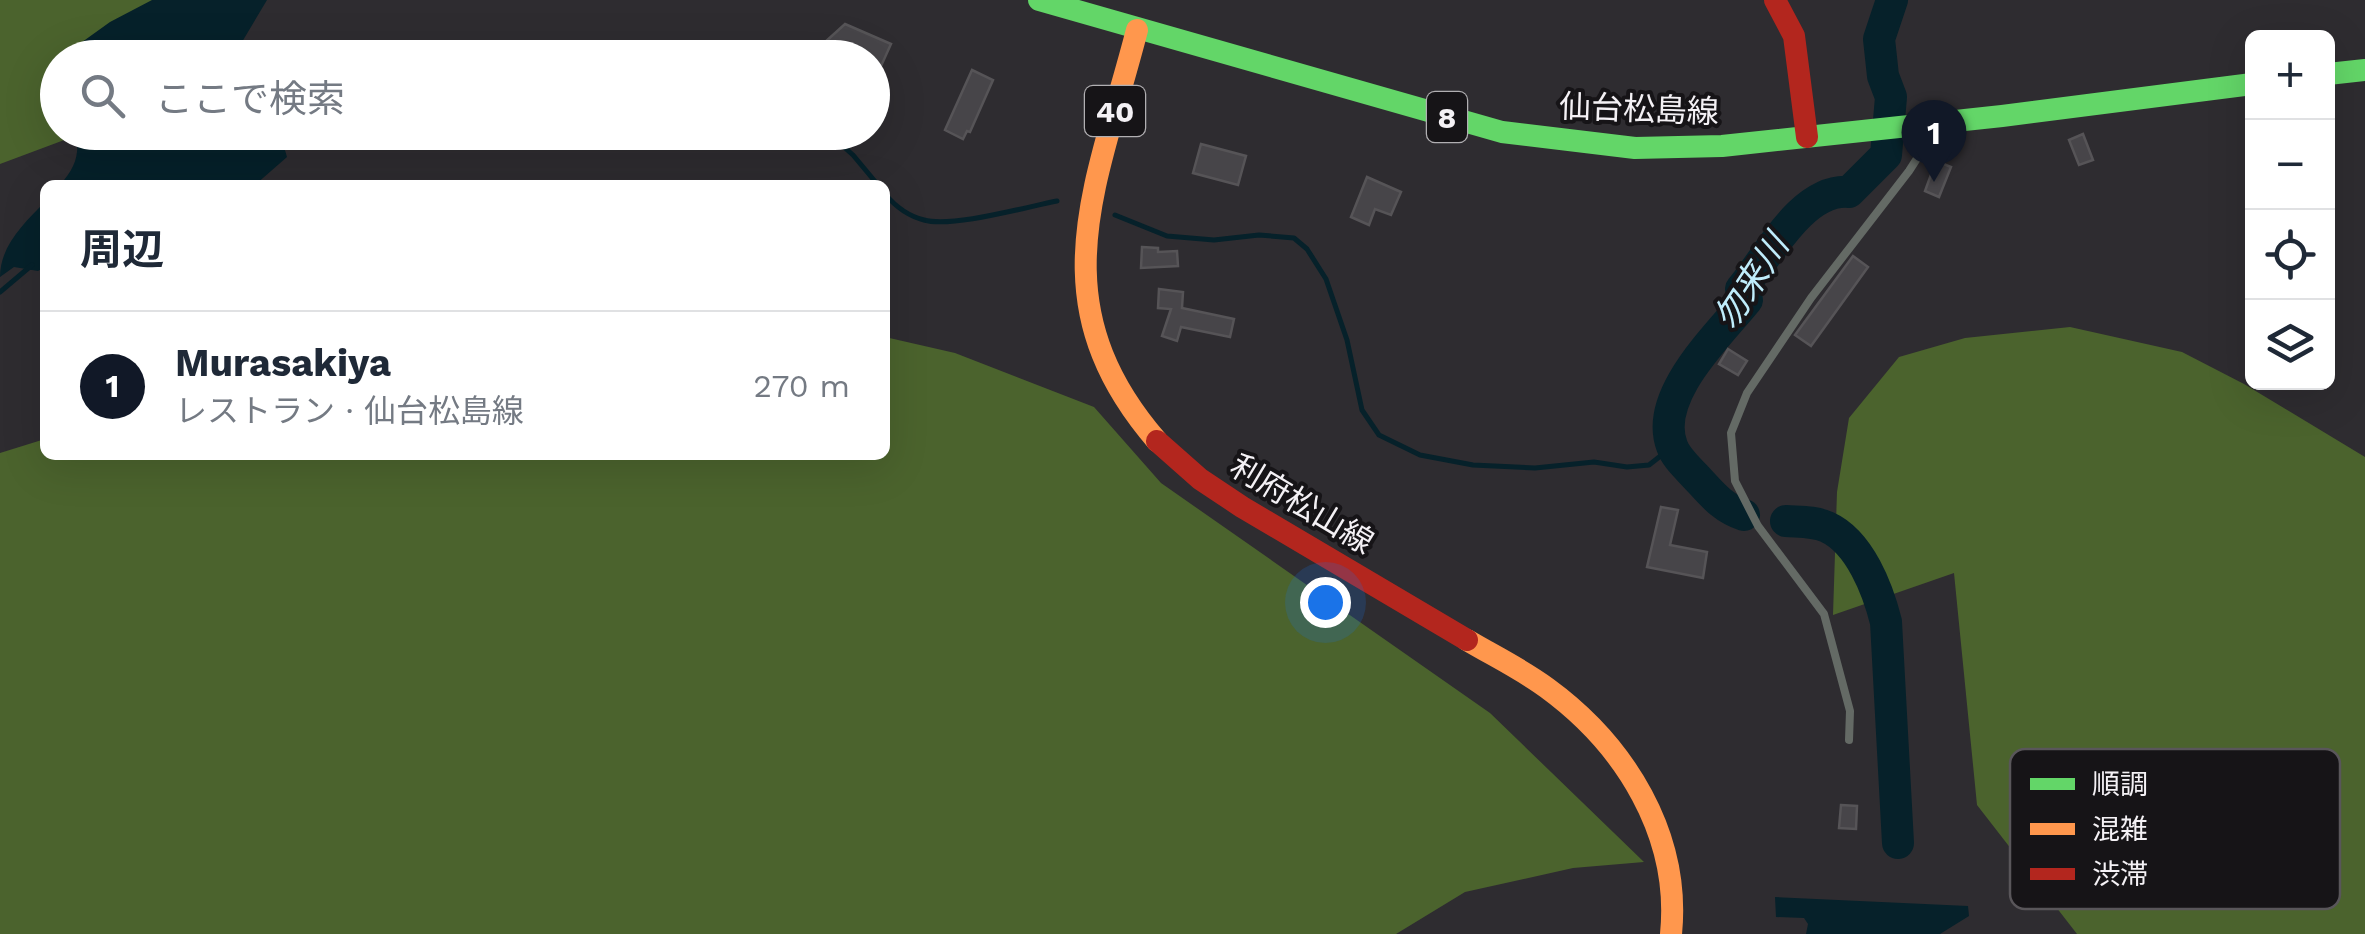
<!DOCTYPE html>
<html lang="ja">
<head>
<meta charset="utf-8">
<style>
	:root { --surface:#fff; --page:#f6f6f7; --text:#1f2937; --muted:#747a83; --line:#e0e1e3; --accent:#111827 }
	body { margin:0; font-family:"Work Sans","Noto Sans JP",sans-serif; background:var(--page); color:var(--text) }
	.controls { position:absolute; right:30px; top:30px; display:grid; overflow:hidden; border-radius:15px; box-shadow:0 10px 40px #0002 }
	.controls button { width:90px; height:90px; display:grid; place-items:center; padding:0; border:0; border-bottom:2px solid var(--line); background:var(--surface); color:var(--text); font:50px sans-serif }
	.you { position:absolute; left:1325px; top:602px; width:35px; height:35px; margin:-25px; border:8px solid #fff; border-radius:50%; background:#1a73e8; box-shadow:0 0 0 15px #1a73e833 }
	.badge { display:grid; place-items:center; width:65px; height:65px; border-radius:50%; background:var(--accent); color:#fff; font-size:32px; font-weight:700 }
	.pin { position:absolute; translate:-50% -82px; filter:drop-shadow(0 2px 5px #0008) }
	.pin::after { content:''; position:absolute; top:52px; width:35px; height:30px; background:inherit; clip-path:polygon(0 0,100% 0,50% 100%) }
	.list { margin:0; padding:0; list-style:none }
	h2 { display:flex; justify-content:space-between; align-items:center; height:130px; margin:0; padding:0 40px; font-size:42px }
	h2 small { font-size:32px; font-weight:400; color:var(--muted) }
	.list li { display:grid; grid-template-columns:65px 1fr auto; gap:30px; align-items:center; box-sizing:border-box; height:150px; padding:0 40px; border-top:2px solid var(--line) }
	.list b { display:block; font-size:38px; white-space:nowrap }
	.list p { margin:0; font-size:32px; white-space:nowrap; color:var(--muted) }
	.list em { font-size:32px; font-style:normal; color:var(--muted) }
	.icon { flex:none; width:55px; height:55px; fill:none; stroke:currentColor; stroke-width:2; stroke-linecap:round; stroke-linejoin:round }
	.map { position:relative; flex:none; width:2365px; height:934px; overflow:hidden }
	.search { position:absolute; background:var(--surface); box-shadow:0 10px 40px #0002; left:40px; top:40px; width:850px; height:110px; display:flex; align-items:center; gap:25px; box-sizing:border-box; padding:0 35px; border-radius:55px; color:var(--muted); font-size:38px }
	.panel { position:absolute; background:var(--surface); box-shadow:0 10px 40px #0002; left:40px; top:180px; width:850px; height:280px; border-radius:15px }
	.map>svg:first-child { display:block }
</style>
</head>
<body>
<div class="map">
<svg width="2365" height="934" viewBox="0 0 2365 934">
	<rect width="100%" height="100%" fill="#2e2c30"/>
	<g fill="#4b632d">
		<path d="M 0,0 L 227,0 L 184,57 L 58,58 L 58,132 L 83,133 L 0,164 Z"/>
		<path d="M 2070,327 L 2182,352 L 2244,384 L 2365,457 L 2365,934 L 2077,934 L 1977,805 L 1954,573 L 1833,615 L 1837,492 L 1849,418 L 1899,357 L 1965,338 Z"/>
		<path d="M 885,337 L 955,353 L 1094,407 L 1161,483 L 1490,713 L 1644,862 L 1573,868 L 1465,892 L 1396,934 L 0,934 L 0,453 L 45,439 L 45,455 L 885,455 Z"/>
	</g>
	<g fill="#06212a">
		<path d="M 152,0 L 267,0 L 242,42 L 239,57 L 69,57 L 71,50 L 110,22 Z"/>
		<path d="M 76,133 L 280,133 L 287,157 L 255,185 L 60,185 C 75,168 80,155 76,133 Z"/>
		<path d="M 45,202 L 45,267 L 38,271 L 14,267 L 0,277 C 0,246 24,223 45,202 Z"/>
		<path d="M 1775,897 L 1968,906 L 1969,916 L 1940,934 L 1806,934 L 1808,924 L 1804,918 L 1776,917 Z"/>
	</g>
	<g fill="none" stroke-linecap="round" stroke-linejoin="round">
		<g stroke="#06212a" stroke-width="5">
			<path d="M 827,132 L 853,155 L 878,185"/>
			<path d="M 885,194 C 895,206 908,216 924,220 C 952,228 1026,207 1057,201"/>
			<path d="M 1115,215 L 1167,236 L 1214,240 L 1259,235 L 1294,238 L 1307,249 L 1326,279 L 1347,340 L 1362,410 L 1379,435 L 1420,455 L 1473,465 L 1535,468 L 1594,462 L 1627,467 L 1649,465 L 1672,447"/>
			<path d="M 0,292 L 32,265"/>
		</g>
		<g stroke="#06212a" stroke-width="32">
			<path d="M 1744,515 C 1722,508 1711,493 1696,477 C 1688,468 1676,458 1672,446 C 1653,396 1718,336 1747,300 L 1741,289 C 1767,258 1802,188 1849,192 L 1886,155 L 1891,97 L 1883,76 L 1879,39 L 1892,0"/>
			<path d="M 1786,521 C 1800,522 1814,521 1827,527 C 1860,542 1878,590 1886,622 L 1898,843"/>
		</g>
	</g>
	<g fill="#474549" stroke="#565457" stroke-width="2.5">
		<path d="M 845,24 L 891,44 L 872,86 L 872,58 L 855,58 L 823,44 Z"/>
		<path d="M 972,70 L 993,80 L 970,132 L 967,131 L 963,139 L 945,130 Z"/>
		<path d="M 2083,134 L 2093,160 L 2079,165 L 2069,140 Z"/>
		<path d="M 1201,144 L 1246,156 L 1238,185 L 1193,173 Z"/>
		<path d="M 1936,161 L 1951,167 L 1939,197 L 1925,191 Z"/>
		<path d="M 1367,177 L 1401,192 L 1391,215 L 1375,209 L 1369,225 L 1351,217 Z"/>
		<path d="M 1142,247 L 1158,248 L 1158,252 L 1177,251 L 1178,266 L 1141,268 Z"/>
		<path d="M 1853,256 L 1868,267 L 1811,346 L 1795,335 Z"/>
		<path d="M 1159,289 L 1183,292 L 1182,308 L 1234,319 L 1230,337 L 1181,327 L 1177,341 L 1162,336 L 1171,309 L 1158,308 Z"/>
		<path d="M 1728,349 L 1747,361 L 1738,375 L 1719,364 Z"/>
		<path d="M 1661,507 L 1678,510 L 1670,545 L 1707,552 L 1703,578 L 1647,567 Z"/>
		<path d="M 1841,805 L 1857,806 L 1856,829 L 1839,828 Z"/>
	</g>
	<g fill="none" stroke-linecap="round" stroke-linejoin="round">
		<path stroke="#646a65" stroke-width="8" d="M 1849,740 L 1850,711 L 1824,614 L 1758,526 L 1735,481 L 1731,433 L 1747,393 L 1811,298 L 1909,171 L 1936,129"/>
		<g stroke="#63d668" stroke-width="22">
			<path d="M 1039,0 L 1502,132 L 1635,148 L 1722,146 L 2002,116 L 2252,84"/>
			<path d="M 2328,74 L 2365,70"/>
		</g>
		<g stroke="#ff974d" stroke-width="22">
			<path d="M 1137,30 C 1097,186 1036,301 1157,441"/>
			<path d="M 1467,640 C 1494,656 1523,670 1547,688 C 1625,745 1681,835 1671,934"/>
		</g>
		<g stroke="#b3261e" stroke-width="22">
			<path d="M 1775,0 L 1794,36 L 1807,137"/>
			<path d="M 1157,441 L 1200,479 L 1242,507 L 1467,640"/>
		</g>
	</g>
	<g text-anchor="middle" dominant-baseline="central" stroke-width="8" stroke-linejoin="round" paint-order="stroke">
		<g fill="#161417" stroke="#b1afb2" stroke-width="2.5">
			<rect x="1085" y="86" width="60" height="50" rx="8"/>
			<rect x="1427" y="92" width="40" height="50" rx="8"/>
		</g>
		<g font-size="30" font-weight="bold" fill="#f4f1f5">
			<text x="1115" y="111">40</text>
			<text x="1447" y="117">8</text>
		</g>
		<g font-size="32" fill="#f4f1f5" stroke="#161417">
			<text transform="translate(1639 109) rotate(2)">仙台松島線</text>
			<text transform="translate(1302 504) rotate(31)">利府松山線</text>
		</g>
		<g font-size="35" font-style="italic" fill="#bfecfb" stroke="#161417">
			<text transform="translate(1751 282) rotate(-57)">勿来川</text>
		</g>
	</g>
	<rect x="2010" y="749" width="330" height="160" rx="15" fill="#161417" stroke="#59565a" stroke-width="2.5"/>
	<rect x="2030" y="778" width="45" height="12" fill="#63d668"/>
	<rect x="2030" y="823" width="45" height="12" fill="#ff974d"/>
	<rect x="2030" y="868" width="45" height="12" fill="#b3261e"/>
	<g font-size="28" fill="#f4f1f5">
		<text x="2092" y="794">順調</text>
		<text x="2092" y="839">混雑</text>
		<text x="2092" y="884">渋滞</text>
	</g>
</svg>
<div class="controls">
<button>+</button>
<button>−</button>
<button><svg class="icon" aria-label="locate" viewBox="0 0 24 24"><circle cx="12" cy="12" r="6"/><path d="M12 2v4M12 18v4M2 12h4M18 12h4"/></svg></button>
<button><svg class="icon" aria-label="layers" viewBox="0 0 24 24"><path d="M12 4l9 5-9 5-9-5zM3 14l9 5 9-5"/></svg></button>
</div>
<div class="you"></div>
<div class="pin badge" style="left:1934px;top:182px">1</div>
<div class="search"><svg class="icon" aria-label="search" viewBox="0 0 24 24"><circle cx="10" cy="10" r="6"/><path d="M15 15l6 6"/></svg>ここで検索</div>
<section class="panel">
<h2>周辺<small></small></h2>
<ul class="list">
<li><span class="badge">1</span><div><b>Murasakiya</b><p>レストラン · 仙台松島線</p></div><em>270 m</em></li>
</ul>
</section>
</div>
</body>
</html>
